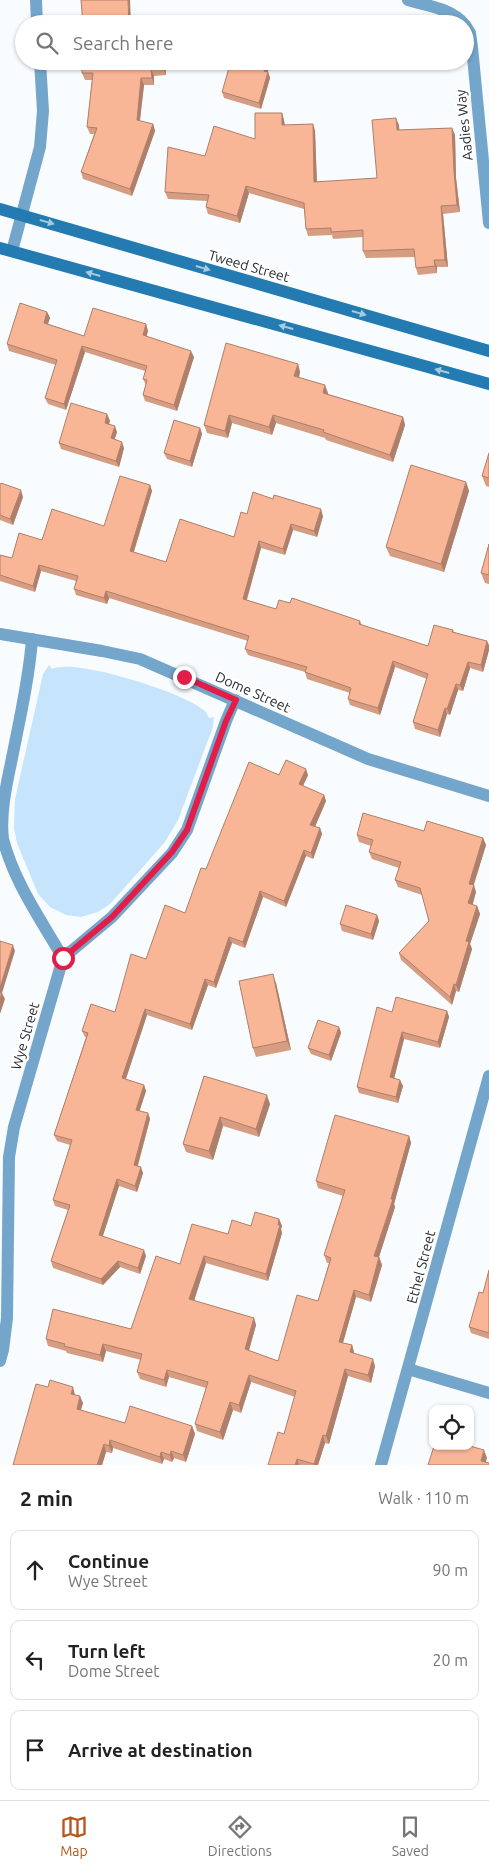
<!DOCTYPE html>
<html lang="en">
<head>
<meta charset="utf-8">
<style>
	:root { --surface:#fff; --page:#f2f2f2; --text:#222; --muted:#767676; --line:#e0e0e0; --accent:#b7551c }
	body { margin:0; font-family:Ubuntu,sans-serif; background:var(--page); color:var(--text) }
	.controls { position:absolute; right:15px; bottom:15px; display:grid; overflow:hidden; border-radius:10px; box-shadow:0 1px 4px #0004 }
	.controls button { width:45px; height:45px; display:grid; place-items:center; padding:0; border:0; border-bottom:1px solid var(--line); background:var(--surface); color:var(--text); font:25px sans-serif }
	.stop { position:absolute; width:15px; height:15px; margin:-11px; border:4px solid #e11d48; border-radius:50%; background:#fff }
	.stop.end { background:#e11d48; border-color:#fff; box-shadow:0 1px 5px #0008 }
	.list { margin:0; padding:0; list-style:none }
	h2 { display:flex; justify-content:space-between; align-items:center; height:65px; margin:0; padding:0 20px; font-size:21px }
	h2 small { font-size:16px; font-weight:400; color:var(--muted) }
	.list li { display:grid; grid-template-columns:32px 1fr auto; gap:15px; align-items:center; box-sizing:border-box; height:80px; margin:0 10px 10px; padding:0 10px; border:1px solid var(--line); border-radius:10px }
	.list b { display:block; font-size:19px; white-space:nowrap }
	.list p { margin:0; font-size:16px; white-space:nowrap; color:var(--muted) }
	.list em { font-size:16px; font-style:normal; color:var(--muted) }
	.icon { flex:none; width:28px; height:28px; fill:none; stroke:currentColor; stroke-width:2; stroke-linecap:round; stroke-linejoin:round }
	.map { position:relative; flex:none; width:489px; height:1465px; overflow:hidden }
	.search { position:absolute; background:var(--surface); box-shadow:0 1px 4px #0004; left:15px; right:15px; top:15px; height:55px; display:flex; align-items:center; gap:12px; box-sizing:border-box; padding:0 18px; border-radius:28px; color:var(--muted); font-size:19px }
	.sheet { height:335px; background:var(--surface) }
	nav { display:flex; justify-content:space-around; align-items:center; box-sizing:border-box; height:70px; border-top:1px solid var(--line); background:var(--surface); font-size:14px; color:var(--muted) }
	nav a { display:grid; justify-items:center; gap:2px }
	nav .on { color:var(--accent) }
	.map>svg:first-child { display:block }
</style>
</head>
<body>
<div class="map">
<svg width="489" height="1465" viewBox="0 0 489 1465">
	<rect width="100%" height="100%" fill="#f8fcfe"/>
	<path fill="#c6e5fd" d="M 49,665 L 52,669 C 75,658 181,692 202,709 C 206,711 207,714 209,718 L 214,717 L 213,727 L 178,820 L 165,842 L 110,904 L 98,912 L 81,917 L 66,915 L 50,907 L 38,894 L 17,843 L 14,828 L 15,799 L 43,674 Z"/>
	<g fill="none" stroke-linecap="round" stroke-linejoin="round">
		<g stroke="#74a6cb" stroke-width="12">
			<path d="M 36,0 L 37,24"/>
			<path d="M 408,0 C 427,6 451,8 464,24"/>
			<path d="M 465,25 L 470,33 L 472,47 L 489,223"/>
			<path d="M 12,251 L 40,147 L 43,111 L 40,61"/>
			<path d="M 0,634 L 102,651 L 140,659 L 368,759 L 489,796"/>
			<path d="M 32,639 C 29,680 19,722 11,763 C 6,786 0,815 3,839 C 14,882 41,920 63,958"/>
			<path d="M 0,1361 L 3,1350 L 7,1318 L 9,1157 L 14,1127 L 63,958 L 112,917 L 172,853 L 187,830 L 226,721 L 235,700"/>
			<path d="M 408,1369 L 489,1393"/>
			<path d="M 381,1465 L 489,1076"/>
		</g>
		<g stroke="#237bb1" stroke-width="12">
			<path d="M 0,209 L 489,351"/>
			<path d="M 0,248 L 489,384"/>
		</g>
	</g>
	<g fill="#d69d82">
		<path d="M 82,61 L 165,61 L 166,75 L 154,76 L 154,85 L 144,85 L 140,121 L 153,124 L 155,131 L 132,196 L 83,179 L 81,172 L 94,134 L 90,134 L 87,127 L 92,80 L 85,80 L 82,73 Z"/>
		<path d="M 271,61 L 268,72 L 270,78 L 261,109 L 224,98 L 222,92 Z"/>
		<path d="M 282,113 L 284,120 L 285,125 L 313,124 L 315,131 L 317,182 L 377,178 L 399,125 L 399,130 L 452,128 L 455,135 L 456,178 L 460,212 L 443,214 L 448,267 L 437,267 L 437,273 L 418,275 L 416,268 L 415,257 L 366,258 L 363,251 L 363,237 L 333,239 L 332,235 L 308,236 L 306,229 L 304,209 L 249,193 L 240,223 L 208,214 L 206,207 L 207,201 L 168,199 L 165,192 L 205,156 L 255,139 Z"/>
		<path d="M 47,312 L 50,318 L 48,324 L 84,336 L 146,324 L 148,331 L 146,337 L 194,357 L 177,411 L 145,401 L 143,395 L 146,385 L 143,379 L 145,371 L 85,352 L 66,410 L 48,404 L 45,398 L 56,365 L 9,351 L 7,344 Z"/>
		<path d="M 298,364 L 300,372 L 299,378 L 328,393 L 328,394 L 403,417 L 405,425 L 393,462 L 326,440 L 325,438 L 276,423 L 272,435 L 232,423 L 228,438 L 207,433 L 204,425 Z"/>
		<path d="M 107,414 L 110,421 L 109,424 L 117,432 L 114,440 L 124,448 L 119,467 L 61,449 L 59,443 Z"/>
		<path d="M 200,428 L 202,434 L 192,467 L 167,459 L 164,453 Z"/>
		<path d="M 489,453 L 489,487 L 486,486 L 482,476 Z"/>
		<path d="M 466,482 L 469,491 L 444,572 L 390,556 L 386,547 Z"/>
		<path d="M 0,485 L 23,497 L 13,525 L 0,520 Z"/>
		<path d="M 150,485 L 152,491 L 134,552 L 166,562 L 234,537 L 247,514 L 323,516 L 317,537 L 293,530 L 285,555 L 261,548 L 247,600 L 276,609 L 360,621 L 362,625 L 428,646 L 453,630 L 454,632 L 489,645 L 489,650 L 483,672 L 470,668 L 463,691 L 458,690 L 450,715 L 447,714 L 440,737 L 415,729 L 413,722 L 427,679 L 395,667 L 380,715 L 350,705 L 348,699 L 350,693 L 307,679 L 305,672 L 248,655 L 245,649 L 248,641 L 109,598 L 107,604 L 76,595 L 74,589 L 76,581 L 41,571 L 35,592 L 0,581 L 0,555 L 12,558 L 42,540 L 104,526 Z"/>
		<path d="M 489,544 L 489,584 L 485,583 L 481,573 Z"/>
		<path d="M 279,775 L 308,775 L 303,786 L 324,795 L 326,801 L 315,827 L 320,828 L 322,834 L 313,859 L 306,856 L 286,907 L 263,897 L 245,948 L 232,943 L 216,988 L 208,985 L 192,1030 L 147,1015 L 126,1079 L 144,1085 L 146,1091 L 139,1111 L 148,1113 L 150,1119 L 138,1166 L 143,1173 L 137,1192 L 119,1186 L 102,1237 L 146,1256 L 140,1274 L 120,1267 L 103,1285 L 53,1268 L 51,1261 L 68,1210 L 55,1206 L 53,1200 L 70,1145 L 57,1141 L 54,1135 L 86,1037 L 85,1037 L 82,1031 L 115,1012 L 146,959 L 185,913 L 206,869 Z"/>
		<path d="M 424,831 L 483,838 L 486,845 L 473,885 L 476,892 L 472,905 L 477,906 L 480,914 L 470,944 L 472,949 L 459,992 L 456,991 L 452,1005 L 401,960 L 399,953 L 429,921 L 422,895 L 398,887 L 395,880 L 399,868 L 372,859 L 369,852 L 371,846 L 359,842 L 357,835 Z"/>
		<path d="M 377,915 L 379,921 L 373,940 L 342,931 L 340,924 Z"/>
		<path d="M 276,983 L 291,1050 L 256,1057 L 253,1048 Z"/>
		<path d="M 447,1011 L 449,1017 L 440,1048 L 404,1039 L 394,1078 L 403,1086 L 398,1103 L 359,1093 L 357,1087 L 392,1012 Z"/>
		<path d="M 339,1027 L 341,1033 L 331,1061 L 311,1054 L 308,1048 Z"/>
		<path d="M 204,1076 L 270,1104 L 259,1137 L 223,1126 L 213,1160 L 186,1152 L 183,1144 Z"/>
		<path d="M 409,1136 L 411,1143 L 394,1204 L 395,1207 L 379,1257 L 382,1265 L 371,1302 L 356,1297 L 343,1343 L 352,1345 L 354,1353 L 375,1366 L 371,1383 L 348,1376 L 329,1444 L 325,1443 L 318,1465 L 268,1465 L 284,1434 L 295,1397 L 251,1382 L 241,1413 L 233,1410 L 223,1440 L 197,1431 L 195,1424 L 206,1388 L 169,1377 L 166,1387 L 140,1379 L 137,1372 L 141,1360 L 106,1351 L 103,1362 L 67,1353 L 66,1351 L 48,1346 L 46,1339 L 131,1329 L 180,1264 L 228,1234 L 251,1226 L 279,1219 L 282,1226 L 281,1229 L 282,1233 L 268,1281 L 206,1263 L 194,1301 L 254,1318 L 256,1325 L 249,1351 L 278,1361 L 318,1301 L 329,1263 L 327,1263 L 324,1255 L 343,1196 L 318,1188 L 316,1181 Z"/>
		<path d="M 489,1270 L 489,1339 L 471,1333 L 469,1327 L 483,1293 Z"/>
		<path d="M 75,1395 L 83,1403 L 81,1410 L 125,1423 L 192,1426 L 195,1434 L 186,1462 L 174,1458 L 172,1462 L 164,1459 L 162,1464 L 113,1448 L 112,1453 L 106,1452 L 102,1465 L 13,1465 Z"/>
	</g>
	<g fill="#ae7f6a">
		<path d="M 128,0 L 130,0 L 131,24 L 129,24 Z"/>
		<path d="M 163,61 L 165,61 L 166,75 L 163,68 Z"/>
		<path d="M 266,61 L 271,61 L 266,77 L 264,71 Z"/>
		<path d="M 151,69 L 154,76 L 154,85 L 152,78 Z"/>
		<path d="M 268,72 L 270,78 L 261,109 L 259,103 Z"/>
		<path d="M 141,78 L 144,85 L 139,127 L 137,120 Z"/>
		<path d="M 282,113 L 284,120 L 285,132 L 282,125 Z"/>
		<path d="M 396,118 L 399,125 L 400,137 L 397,130 Z"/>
		<path d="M 153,124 L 155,131 L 132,196 L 130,189 Z"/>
		<path d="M 313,124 L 315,131 L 317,189 L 314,182 Z"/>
		<path d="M 452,128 L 455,135 L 456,178 L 460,212 L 457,205 L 454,171 Z"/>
		<path d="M 246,186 L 249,193 L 240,223 L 237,216 Z"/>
		<path d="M 441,206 L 443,214 L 448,267 L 445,260 Z"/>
		<path d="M 434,260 L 437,267 L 437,273 L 435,266 Z"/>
		<path d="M 47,312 L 50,318 L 46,329 L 44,323 Z"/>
		<path d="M 146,324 L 148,331 L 145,342 L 143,335 Z"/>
		<path d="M 82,346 L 85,352 L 66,410 L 64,404 Z"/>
		<path d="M 191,351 L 194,357 L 177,411 L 174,405 Z"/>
		<path d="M 298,364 L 300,372 L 297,384 L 294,376 Z"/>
		<path d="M 325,385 L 328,393 L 326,400 L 323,393 Z"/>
		<path d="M 107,414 L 110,421 L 107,429 L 105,423 Z"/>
		<path d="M 229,415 L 232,423 L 228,438 L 225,431 Z"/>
		<path d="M 273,415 L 276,423 L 272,435 L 269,427 Z"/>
		<path d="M 403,417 L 405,425 L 393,462 L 390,455 Z"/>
		<path d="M 115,426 L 117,432 L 113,445 L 111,438 Z"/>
		<path d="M 200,428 L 202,434 L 192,467 L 190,461 Z"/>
		<path d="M 122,442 L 124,448 L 119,467 L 116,461 Z"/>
		<path d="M 466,482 L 469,491 L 444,572 L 441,564 Z"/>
		<path d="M 150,485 L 152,491 L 132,557 L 130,551 Z"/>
		<path d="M 21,490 L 23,497 L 13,525 L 10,519 Z"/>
		<path d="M 321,509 L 323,516 L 317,537 L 314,531 Z"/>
		<path d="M 291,524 L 293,530 L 285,555 L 283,549 Z"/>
		<path d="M 259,541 L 261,548 L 245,605 L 243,599 Z"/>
		<path d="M 39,565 L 41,571 L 35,592 L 33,586 Z"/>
		<path d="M 106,591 L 109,598 L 107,604 L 104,598 Z"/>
		<path d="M 487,641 L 489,645 L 489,650 L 483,672 L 481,665 Z"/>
		<path d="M 393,661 L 395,667 L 380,715 L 378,708 Z"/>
		<path d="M 468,662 L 470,668 L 463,691 L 460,685 Z"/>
		<path d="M 456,684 L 458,690 L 450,715 L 447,709 Z"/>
		<path d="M 445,708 L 447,714 L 440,737 L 438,730 Z"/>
		<path d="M 306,769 L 308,775 L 301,790 L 299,784 Z"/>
		<path d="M 324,795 L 326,801 L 313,831 L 310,825 Z"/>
		<path d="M 320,828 L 322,834 L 313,859 L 311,853 Z"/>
		<path d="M 483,838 L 486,845 L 472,891 L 469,884 Z"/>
		<path d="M 304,850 L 306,856 L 286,907 L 284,901 Z"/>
		<path d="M 474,885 L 476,892 L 471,911 L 468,903 Z"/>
		<path d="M 260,891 L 263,897 L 245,948 L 243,942 Z"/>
		<path d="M 477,906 L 480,914 L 470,944 L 472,949 L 459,992 L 456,985 L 466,941 Z"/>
		<path d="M 377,915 L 379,921 L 373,940 L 371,934 Z"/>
		<path d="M 229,937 L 232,943 L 216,988 L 214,982 Z"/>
		<path d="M 13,945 L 15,951 L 2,993 L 5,999 L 0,1014 L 0,988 Z"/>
		<path d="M 273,974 L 276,983 L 291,1050 L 287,1041 Z"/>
		<path d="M 205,979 L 208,985 L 192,1030 L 190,1024 Z"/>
		<path d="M 454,984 L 456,991 L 452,1005 L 450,997 Z"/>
		<path d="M 145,1009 L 147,1015 L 124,1084 L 122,1078 Z"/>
		<path d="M 447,1011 L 449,1017 L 440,1048 L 438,1042 Z"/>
		<path d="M 339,1027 L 341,1033 L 331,1061 L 329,1055 Z"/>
		<path d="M 402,1032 L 404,1039 L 393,1083 L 390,1077 Z"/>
		<path d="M 400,1080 L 403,1086 L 398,1103 L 396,1097 Z"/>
		<path d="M 144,1085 L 146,1091 L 138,1116 L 136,1110 Z"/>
		<path d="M 267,1095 L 270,1104 L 259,1137 L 256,1129 Z"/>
		<path d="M 148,1113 L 150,1119 L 136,1171 L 134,1165 Z"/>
		<path d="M 220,1117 L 223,1126 L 213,1160 L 209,1151 Z"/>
		<path d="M 409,1136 L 411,1143 L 394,1204 L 395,1207 L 377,1263 L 374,1256 Z"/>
		<path d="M 141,1167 L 143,1173 L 137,1192 L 135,1186 Z"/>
		<path d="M 117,1179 L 119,1186 L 101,1242 L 99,1235 Z"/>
		<path d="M 279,1219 L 282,1226 L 281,1229 L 282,1233 L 268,1281 L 266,1274 Z"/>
		<path d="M 144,1250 L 146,1256 L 140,1274 L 138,1268 Z"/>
		<path d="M 204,1256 L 206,1263 L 192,1307 L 189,1299 Z"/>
		<path d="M 379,1257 L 382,1265 L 371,1302 L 369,1295 Z"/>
		<path d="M 118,1261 L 120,1267 L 103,1285 L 101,1279 Z"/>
		<path d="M 354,1290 L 356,1297 L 341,1349 L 339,1342 Z"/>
		<path d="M 254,1318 L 256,1325 L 247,1356 L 245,1349 Z"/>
		<path d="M 103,1344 L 106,1351 L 103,1362 L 100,1355 Z"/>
		<path d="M 352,1345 L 354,1352 L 352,1359 L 350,1352 Z"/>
		<path d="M 373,1359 L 375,1366 L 371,1383 L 368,1375 Z"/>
		<path d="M 345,1369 L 348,1376 L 329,1444 L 326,1436 Z"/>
		<path d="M 167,1370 L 169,1377 L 166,1387 L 164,1380 Z"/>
		<path d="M 249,1375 L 251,1382 L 241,1413 L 239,1405 Z"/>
		<path d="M 73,1387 L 75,1395 L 71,1394 Z"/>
		<path d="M 80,1396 L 83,1403 L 79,1416 L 77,1409 Z"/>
		<path d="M 230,1402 L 233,1410 L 223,1440 L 220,1432 Z"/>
		<path d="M 192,1426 L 195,1434 L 186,1462 L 183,1455 Z"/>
		<path d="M 323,1435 L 325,1443 L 318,1465 L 314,1465 Z"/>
		<path d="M 110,1440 L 113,1448 L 112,1453 L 109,1446 Z"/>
		<path d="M 104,1444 L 106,1452 L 102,1465 L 97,1465 Z"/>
		<path d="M 484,1450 L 487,1458 L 485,1465 L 481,1461 Z"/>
		<path d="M 171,1451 L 174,1458 L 172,1462 L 170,1455 Z"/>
		<path d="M 161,1452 L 164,1459 L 162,1464 L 160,1457 Z"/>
		<path d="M 297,1459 L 299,1465 L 295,1465 Z"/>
	</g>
	<g fill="#f9b697" stroke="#ae7f6a">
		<path d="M 81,0 L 128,0 L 129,24 L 83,24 Z"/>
		<path d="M 82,61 L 163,61 L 163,68 L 151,69 L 152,78 L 141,78 L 137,120 L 153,124 L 130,189 L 81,172 L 97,128 L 87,127 L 93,73 L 82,73 Z"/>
		<path d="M 231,61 L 266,61 L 264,71 L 268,72 L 259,103 L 222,92 Z"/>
		<path d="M 255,113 L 282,113 L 282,125 L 313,124 L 314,182 L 377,178 L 372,120 L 396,118 L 397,130 L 452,128 L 454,171 L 457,205 L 441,206 L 445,260 L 434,260 L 435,266 L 416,268 L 414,249 L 363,251 L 363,230 L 331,232 L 331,228 L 306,229 L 304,203 L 246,186 L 237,216 L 206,207 L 209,195 L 165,192 L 168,147 L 205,156 L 214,126 L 255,139 Z"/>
		<path d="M 20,303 L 47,312 L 44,323 L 84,336 L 93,308 L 146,324 L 143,335 L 191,351 L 174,405 L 143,395 L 147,380 L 143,379 L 147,366 L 82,346 L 64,404 L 45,398 L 57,360 L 7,344 Z"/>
		<path d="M 226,343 L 298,364 L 294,376 L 325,385 L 323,393 L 403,417 L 390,455 L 323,432 L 324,430 L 273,415 L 269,427 L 229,415 L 225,431 L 204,425 Z"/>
		<path d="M 71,403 L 107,414 L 105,423 L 115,426 L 111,438 L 122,442 L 116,461 L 59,443 Z"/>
		<path d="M 174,420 L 200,428 L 190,461 L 164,453 Z"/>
		<path d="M 489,453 L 489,478 L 482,476 Z"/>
		<path d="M 411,465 L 466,482 L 441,564 L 386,547 Z"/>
		<path d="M 120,476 L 150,485 L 130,551 L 166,562 L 180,519 L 234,537 L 241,512 L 247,514 L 253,492 L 273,499 L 274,495 L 321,509 L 314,531 L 291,524 L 283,549 L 259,541 L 243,599 L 276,609 L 279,600 L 290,603 L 292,598 L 360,621 L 359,624 L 428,646 L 434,625 L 453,630 L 452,632 L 487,641 L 481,665 L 468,662 L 460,685 L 456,684 L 447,709 L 445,708 L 438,730 L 413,722 L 428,674 L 393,661 L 378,708 L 348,699 L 351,688 L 305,672 L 307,667 L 245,649 L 249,636 L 106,591 L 104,598 L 74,589 L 78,576 L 39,565 L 33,586 L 0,575 L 0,555 L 12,558 L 19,533 L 42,540 L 52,509 L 104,526 Z"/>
		<path d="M 1,483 L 21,490 L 10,519 L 0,515 L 0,485 Z"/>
		<path d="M 489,544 L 489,575 L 481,573 Z"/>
		<path d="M 286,760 L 306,769 L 299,784 L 324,795 L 310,825 L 320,828 L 311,853 L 304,850 L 284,901 L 260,891 L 243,942 L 229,937 L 214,982 L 205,979 L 190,1024 L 145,1009 L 122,1078 L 144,1085 L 136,1110 L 148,1113 L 134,1165 L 141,1167 L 135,1186 L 117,1179 L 99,1235 L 144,1250 L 138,1268 L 118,1261 L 101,1279 L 51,1261 L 70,1205 L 53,1200 L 72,1140 L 54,1135 L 88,1033 L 82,1031 L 91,1004 L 115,1012 L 131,954 L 146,959 L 165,905 L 185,913 L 201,868 L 206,869 L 249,762 L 279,775 Z"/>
		<path d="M 363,813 L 424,831 L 427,821 L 483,838 L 469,884 L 474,885 L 468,903 L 477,906 L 466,941 L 469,942 L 456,985 L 454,984 L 450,997 L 399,953 L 429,921 L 420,888 L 395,880 L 401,862 L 369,852 L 373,840 L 357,835 Z"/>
		<path d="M 346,905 L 377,915 L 371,934 L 340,924 Z"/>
		<path d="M 0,941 L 13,945 L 0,988 Z"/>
		<path d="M 273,974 L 287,1041 L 253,1048 L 239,981 Z"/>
		<path d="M 0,992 L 2,993 L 0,1001 Z"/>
		<path d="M 396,997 L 447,1011 L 438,1042 L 402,1032 L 390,1077 L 400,1080 L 396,1097 L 357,1087 L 377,1007 L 392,1012 Z"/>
		<path d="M 318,1020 L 339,1027 L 329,1055 L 308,1048 Z"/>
		<path d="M 204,1076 L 267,1095 L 256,1129 L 220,1117 L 209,1151 L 183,1144 Z"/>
		<path d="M 335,1115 L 409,1136 L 391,1199 L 393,1199 L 374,1256 L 379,1257 L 369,1295 L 354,1290 L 339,1342 L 352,1345 L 350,1352 L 373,1359 L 368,1375 L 345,1369 L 326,1436 L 323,1435 L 314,1464 L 297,1459 L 295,1465 L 268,1465 L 278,1432 L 284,1434 L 296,1391 L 249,1375 L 239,1405 L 230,1402 L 220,1432 L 195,1424 L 208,1382 L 167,1370 L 164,1380 L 137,1372 L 142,1354 L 103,1344 L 100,1355 L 64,1346 L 65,1344 L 46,1339 L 53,1309 L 131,1329 L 156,1256 L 180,1264 L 192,1224 L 228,1234 L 232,1220 L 251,1226 L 255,1212 L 279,1219 L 278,1225 L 280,1225 L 266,1274 L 204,1256 L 189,1299 L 254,1318 L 245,1349 L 278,1361 L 297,1295 L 318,1301 L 331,1258 L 324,1255 L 345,1190 L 316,1181 Z"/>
		<path d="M 489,1270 L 489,1333 L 469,1327 L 479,1292 L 483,1293 Z"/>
		<path d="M 50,1380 L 73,1387 L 71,1394 L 80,1396 L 77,1409 L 125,1423 L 130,1406 L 192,1426 L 183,1455 L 171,1451 L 170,1455 L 161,1452 L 160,1457 L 110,1440 L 109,1446 L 104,1444 L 97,1465 L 13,1465 L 36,1384 L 48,1387 Z"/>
		<path d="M 434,1446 L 470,1446 L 484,1450 L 481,1461 L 489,1463 L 489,1465 L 428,1465 Z"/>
	</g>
	<defs><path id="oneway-solid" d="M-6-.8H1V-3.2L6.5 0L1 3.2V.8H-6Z" transform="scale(1.25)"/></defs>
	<g fill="#a7cae0">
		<use href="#oneway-solid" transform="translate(47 222) rotate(16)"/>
		<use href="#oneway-solid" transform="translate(203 268) rotate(16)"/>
		<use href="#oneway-solid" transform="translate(93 274) rotate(-164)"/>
		<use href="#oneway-solid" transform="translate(359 313) rotate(16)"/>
		<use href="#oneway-solid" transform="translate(286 327) rotate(-165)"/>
		<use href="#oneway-solid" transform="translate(442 371) rotate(-165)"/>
	</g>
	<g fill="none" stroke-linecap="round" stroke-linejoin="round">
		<path stroke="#e11d48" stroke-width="6" d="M 63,958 L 112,917 L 172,852 L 187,830 L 226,721 L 236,700 L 184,677"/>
	</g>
	<g text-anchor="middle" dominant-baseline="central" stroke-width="5" stroke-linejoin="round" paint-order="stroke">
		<g font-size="14" fill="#282e33" stroke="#fff">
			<text transform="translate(464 125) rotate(-96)">Aadies Way</text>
			<text transform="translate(249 266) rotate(16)">Tweed Street</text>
			<text transform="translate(253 692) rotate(24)">Dome Street</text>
			<text transform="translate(25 1036) rotate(-74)">Wye Street</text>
			<text transform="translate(421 1267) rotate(-75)">Ethel Street</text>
		</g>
	</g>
</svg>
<div class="controls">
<button><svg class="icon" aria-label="locate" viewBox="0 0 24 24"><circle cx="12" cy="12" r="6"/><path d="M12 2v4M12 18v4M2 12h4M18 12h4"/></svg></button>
</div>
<div class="stop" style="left:63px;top:958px"></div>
<div class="stop end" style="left:184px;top:677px"></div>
<div class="search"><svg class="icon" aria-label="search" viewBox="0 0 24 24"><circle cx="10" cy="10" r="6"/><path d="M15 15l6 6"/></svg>Search here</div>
</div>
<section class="sheet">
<h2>2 min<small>Walk · 110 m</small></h2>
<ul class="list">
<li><svg class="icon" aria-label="ahead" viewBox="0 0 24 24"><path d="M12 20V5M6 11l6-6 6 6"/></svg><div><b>Continue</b><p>Wye Street</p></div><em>90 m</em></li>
<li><svg class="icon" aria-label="left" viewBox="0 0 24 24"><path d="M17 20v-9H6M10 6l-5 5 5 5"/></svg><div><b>Turn left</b><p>Dome Street</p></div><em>20 m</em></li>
<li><svg class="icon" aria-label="arrive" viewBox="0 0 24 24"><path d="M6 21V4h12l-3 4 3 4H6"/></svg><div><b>Arrive at destination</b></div></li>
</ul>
</section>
<nav>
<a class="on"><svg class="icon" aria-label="map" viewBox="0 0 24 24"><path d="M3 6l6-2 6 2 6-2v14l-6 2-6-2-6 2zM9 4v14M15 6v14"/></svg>Map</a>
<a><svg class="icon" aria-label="directions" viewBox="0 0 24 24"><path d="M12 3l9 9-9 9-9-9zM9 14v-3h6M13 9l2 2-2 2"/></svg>Directions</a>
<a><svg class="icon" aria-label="saved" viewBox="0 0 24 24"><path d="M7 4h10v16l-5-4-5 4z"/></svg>Saved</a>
</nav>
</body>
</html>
